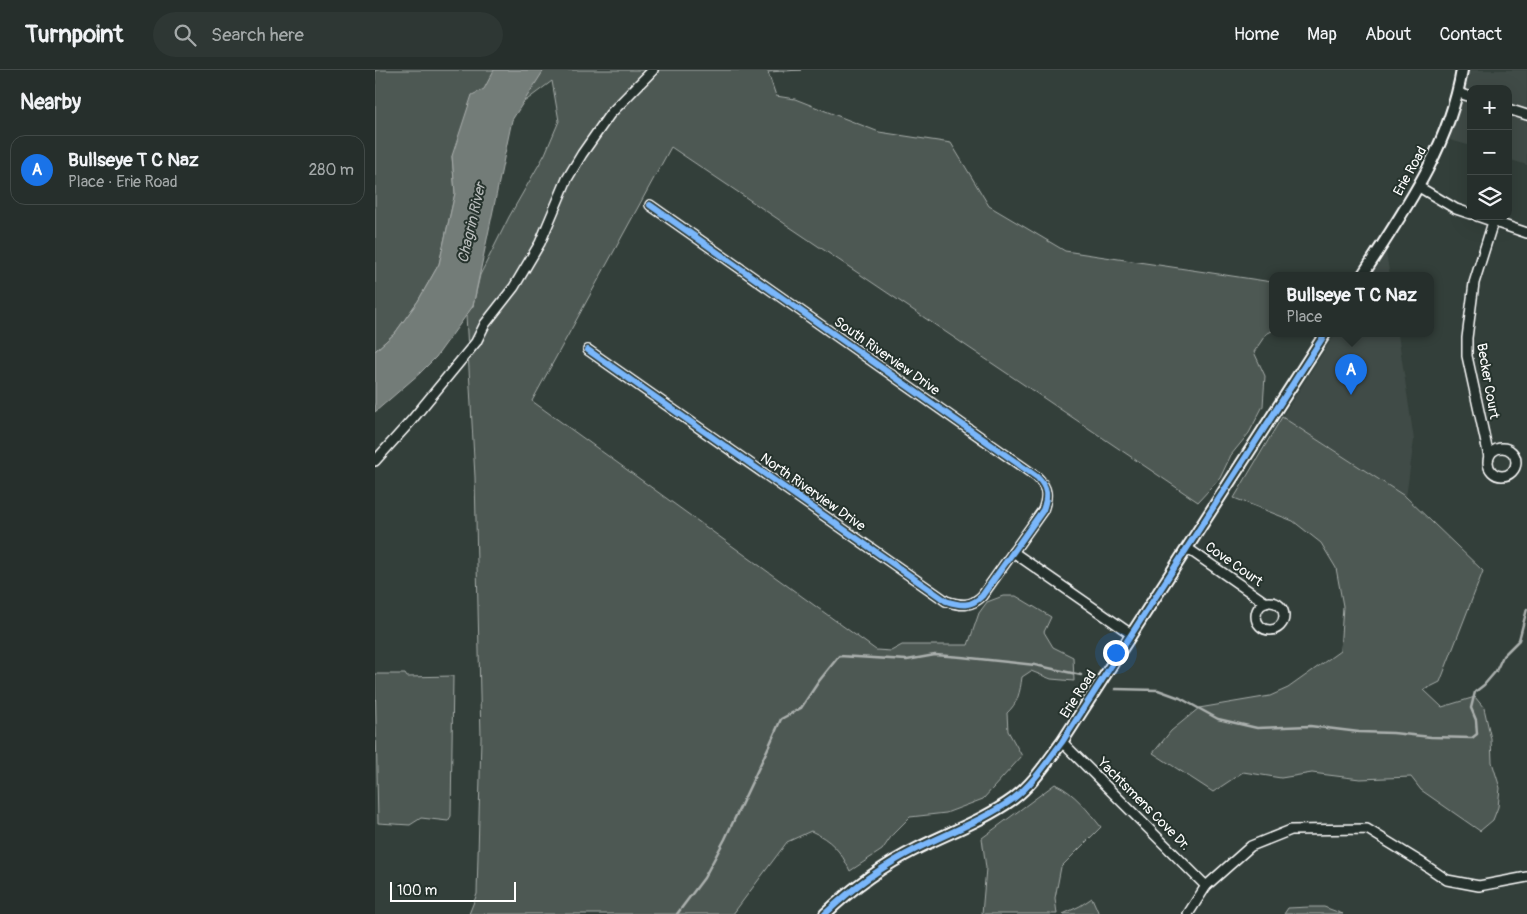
<!DOCTYPE html>
<html lang="en">
<head>
<meta charset="utf-8">
<style>
	:root { --surface:#262f2c; --page:#2e3734; --text:#f1f3f6; --muted:#a4a9a9; --line:#424a48; --accent:#1a73e8 }
	body { margin:0; font-family:Pangolin,sans-serif; background:var(--page); color:var(--text) }
	.controls { position:absolute; right:15px; top:15px; display:grid; overflow:hidden; border-radius:10px; box-shadow:0 5px 20px #0002 }
	.controls button { width:45px; height:45px; display:grid; place-items:center; padding:0; border:0; border-bottom:1px solid var(--line); background:var(--surface); color:var(--text); font:25px sans-serif }
	.scale { position:absolute; left:15px; bottom:12px; width:126px; box-sizing:border-box; padding-left:5px; border:2px solid #fff; border-top:0; font-size:14px; line-height:18px; white-space:nowrap; color:#fff; -webkit-text-stroke:4px #26332d; paint-order:stroke }
	.you { position:absolute; left:740px; top:582px; width:18px; height:18px; margin:-12px; border:4px solid #fff; border-radius:50%; background:#1a73e8; box-shadow:0 0 0 8px #1a73e833 }
	.badge { display:grid; place-items:center; width:32px; height:32px; border-radius:50%; background:var(--accent); color:#fff; font-size:16px; font-weight:700 }
	.pin { position:absolute; translate:-50% -41px; filter:drop-shadow(0 1px 2px #0008) }
	.pin::after { content:''; position:absolute; top:26px; width:18px; height:15px; background:inherit; clip-path:polygon(0 0,100% 0,50% 100%) }
	.popup { position:absolute; left:894px; top:202px; width:165px; height:65px; box-sizing:border-box; display:grid; place-content:center; border-radius:10px; background:var(--surface); filter:drop-shadow(0 1px 4px #0005); font-size:16px; white-space:nowrap; color:var(--muted) }
	.popup b { font-size:19px; color:var(--text) }
	.popup::after { content:''; position:absolute; left:50%; top:100%; margin-left:-10px; border:10px solid transparent; border-top-color:var(--surface) }
	.list { margin:0; padding:0; list-style:none }
	h2 { display:flex; justify-content:space-between; align-items:center; height:65px; margin:0; padding:0 20px; font-size:21px }
	h2 small { font-size:16px; font-weight:400; color:var(--muted) }
	.list li { display:grid; grid-template-columns:32px 1fr auto; gap:15px; align-items:center; box-sizing:border-box; height:70px; margin:0 10px 10px; padding:0 10px; border:1px solid var(--line); border-radius:15px }
	.list b { display:block; font-size:19px; white-space:nowrap }
	.list p { margin:0; font-size:16px; white-space:nowrap; color:var(--muted) }
	.list em { font-size:16px; font-style:normal; color:var(--muted) }
	.icon { flex:none; width:28px; height:28px; fill:none; stroke:currentColor; stroke-width:2; stroke-linecap:round; stroke-linejoin:round }
	.map { position:relative; flex:none; width:1152px; height:844px; overflow:hidden }
	header { display:flex; align-items:center; gap:30px; box-sizing:border-box; height:70px; padding:0 25px; background:var(--surface); border-bottom:1px solid var(--line) }
	header strong { font-size:24px }
	nav { display:flex; gap:28px; margin-inline-start:auto; font-size:18px }
	.search { width:350px; height:45px; background:var(--page); display:flex; align-items:center; gap:12px; box-sizing:border-box; padding:0 18px; border-radius:28px; color:var(--muted); font-size:19px }
	main { display:flex }
	aside { flex:1; background:var(--surface) }
	.map>svg:first-child { display:block }
</style>
</head>
<body>
<header>
<strong>Turnpoint</strong>
<div class="search"><svg class="icon" aria-label="search" viewBox="0 0 24 24"><circle cx="10" cy="10" r="6"/><path d="M15 15l6 6"/></svg>Search here</div>
<nav><a>Home</a><a>Map</a><a>About</a><a>Contact</a></nav>
</header>
<main>
<aside>
<h2>Nearby<small></small></h2>
<ul class="list">
<li><span class="badge">A</span><div><b>Bullseye T C Naz</b><p>Place · Erie Road</p></div><em>280 m</em></li>
</ul>
</aside>
<div class="map">
<svg width="1152" height="844" viewBox="0 0 1152 844">
	<rect width="100%" height="100%" fill="#333f3a"/>
	<filter id="ink" filterUnits="userSpaceOnUse"><feTurbulence type="fractalNoise" baseFrequency=".02" numOctaves="2"/><feDisplacementMap in="SourceGraphic" scale="10" xChannelSelector="R" yChannelSelector="G"/><feConvolveMatrix kernelMatrix="1 2 1 2 8 2 1 2 1" color-interpolation-filters="sRGB"/></filter>
	<g filter="url(#ink)">
		<g fill="#404c47">
			<path d="M 1090,0 L 1152,0 L 1152,95 L 1133,89 L 1133,19 L 1096,19 L 1096,76 L 1075,70 Z"/>
			<path d="M 1011,183 L 1015,206 L 996,206 Z"/>
			<path d="M 960,264 L 1023,264 L 1039,370 L 1031,427 L 907,347 Z"/>
		</g>
		<g fill="#4d5853" stroke="#a6aca9">
			<path d="M 0,0 L 426,0 L 393,2 L 401,26 L 420,29 L 504,62 L 576,73 L 614,136 L 690,181 L 897,212 L 897,261 L 891,264 L 879,282 L 890,306 L 888,336 L 874,363 L 856,385 L 845,408 L 823,432 L 296,77 L 157,331 L 501,580 L 516,581 L 527,575 L 593,575 L 604,543 L 612,532 L 628,526 L 641,526 L 676,547 L 669,562 L 678,577 L 698,587 L 699,611 L 676,609 L 656,601 L 647,607 C 645,622 643,633 632,643 L 633,661 L 647,686 L 608,729 L 571,743 L 535,747 L 518,764 L 507,780 L 475,801 C 466,781 456,770 436,761 L 412,772 L 358,844 L 94,844 L 102,824 L 106,668 L 100,407 L 91,245 L 98,236 L 105,205 L 134,147 L 170,84 L 184,51 L 177,11 L 77,86 L 80,123 L 64,194 L 43,231 L 20,263 L 0,281 Z"/>
			<path d="M 907,347 L 1031,427 L 1108,501 L 1065,612 L 1049,620 L 1067,637 L 1100,627 L 1109,638 L 1116,669 L 1117,692 L 1125,718 L 1123,737 L 1118,750 L 1105,761 L 1046,720 L 1036,707 L 985,709 L 937,703 L 906,708 L 868,702 L 838,722 L 778,683 L 796,661 L 824,638 L 895,626 L 913,618 L 965,581 L 968,536 L 961,498 L 946,473 L 918,451 L 859,428 Z"/>
			<path d="M 0,604 L 30,604 L 32,607 L 78,606 L 76,746 L 73,751 L 46,748 L 35,755 L 3,753 Z"/>
			<path d="M 680,714 C 700,723 713,741 726,757 L 686,797 L 680,828 L 682,844 L 607,844 L 611,798 L 607,768 Z"/>
			<path d="M 717,828 L 724,844 L 688,844 L 705,836 Z"/>
			<path d="M 934,837 L 949,837 L 968,844 L 909,844 L 913,838 Z"/>
		</g>
		<path fill="#737b78" stroke="#abb0ae" d="M 119,0 L 169,0 L 137,50 L 98,236 L 61,287 L 45,303 L 0,342 L 0,281 L 20,263 L 43,231 L 64,194 L 80,123 L 77,86 L 97,25 L 109,19 Z"/>
		<g fill="none" stroke-linecap="round" stroke-linejoin="round">
			<g stroke="#abb0ae" stroke-width="2.5">
				<path d="M 740,619 L 783,620 L 805,628 L 843,649 L 882,658 L 935,656 L 984,662 L 1018,663 L 1056,667 L 1097,668 L 1102,664 L 1101,650 L 1096,638 L 1100,622 L 1109,615 L 1121,601 L 1128,586 L 1144,570 L 1152,539"/>
				<path d="M 302,844 L 329,808 L 350,769 L 394,676 L 406,649 L 426,638 L 444,611 L 464,586 L 532,590 L 560,585 L 586,587 L 660,595 L 706,605"/>
			</g>
			<g stroke="#fff" stroke-width="12">
				<g id="minor">
					<path d="M 1084,23 L 1096,27"/>
					<path d="M 1133,39 L 1152,45"/>
					<path d="M 1044,117 L 1081,139 L 1096,144"/>
					<path d="M 1102,146 L 1152,163"/>
					<path d="M 213,280 L 571,531 C 586,536 596,537 607,526 L 668,440 C 673,426 673,418 662,407 L 275,135"/>
					<circle cx="1127" cy="392" r="14"/>
					<path d="M 1114,387 L 1092,286 L 1092,268 L 1099,213 L 1118,152"/>
					<path d="M 0,391 L 36,351 L 101,272 L 110,254 L 139,217 L 165,173 L 192,109 L 207,84 L 235,44 L 278,0"/>
					<path d="M 812,478 L 891,533"/>
					<path d="M 638,482 L 756,564"/>
					<circle cx="895" cy="546" r="14"/>
					<path d="M 687,672 L 831,816"/>
					<path d="M 813,844 L 831,816 L 876,776 L 916,760 L 992,759 L 1044,791 L 1072,810 L 1104,816 L 1152,807"/>
				</g>
			</g>
			<g stroke="#fff" stroke-width="14">
				<g id="tertiary">
					<path d="M 987,206 C 1029,141 1074,78 1087,0"/>
					<path d="M 450,844 C 477,818 509,795 543,778 C 575,762 609,750 638,729 C 658,714 672,692 687,672 L 950,264"/>
				</g>
			</g>
			<use href="#minor" stroke="#26332d" stroke-width="9"/>
			<use href="#tertiary" stroke="#26332d" stroke-width="10"/>
			<g stroke="#26332d" stroke-width="9">
				<g id="cycleway">
					<path d="M 213,280 L 571,531 C 586,536 596,537 607,526 L 668,440 C 673,426 673,418 662,407 L 275,135"/>
					<path d="M 450,844 C 477,818 509,795 543,778 C 575,762 609,750 638,729 C 658,714 672,692 687,672 L 950,264"/>
				</g>
			</g>
			<use href="#cycleway" stroke="#7ab7fb" stroke-width="6"/>
		</g>
	</g>
	<g text-anchor="middle" dominant-baseline="central" stroke-width="4" stroke-linejoin="round" paint-order="stroke">
		<g font-size="14" fill="#fff" stroke="#26332d">
			<text transform="translate(1035 101) rotate(-61)">Erie Road</text>
			<text transform="translate(512 286) rotate(35)">South Riverview Drive</text>
			<text transform="translate(1113 311) rotate(80)">Becker Court</text>
			<text transform="translate(438 422) rotate(35)">North Riverview Drive</text>
			<text transform="translate(859 494) rotate(35)">Cove Court</text>
			<text transform="translate(703 624) rotate(-57)">Erie Road</text>
			<text transform="translate(769 734) rotate(45)">Yachtsmens Cove Dr.</text>
		</g>
		<g font-size="15" font-style="italic" fill="#b9bdbc" stroke="#26332d">
			<text transform="translate(97 153) rotate(-77)">Chagrin River</text>
		</g>
	</g>
</svg>
<div class="controls">
<button>+</button>
<button>−</button>
<button><svg class="icon" aria-label="layers" viewBox="0 0 24 24"><path d="M12 4l9 5-9 5-9-5zM3 14l9 5 9-5"/></svg></button>
</div>
<div class="scale">100 m</div>
<div class="you"></div>
<div class="pin badge" style="left:976px;top:325px">A</div>
<div class="popup"><b>Bullseye T C Naz</b>Place</div>
</div>
</main>
</body>
</html>
